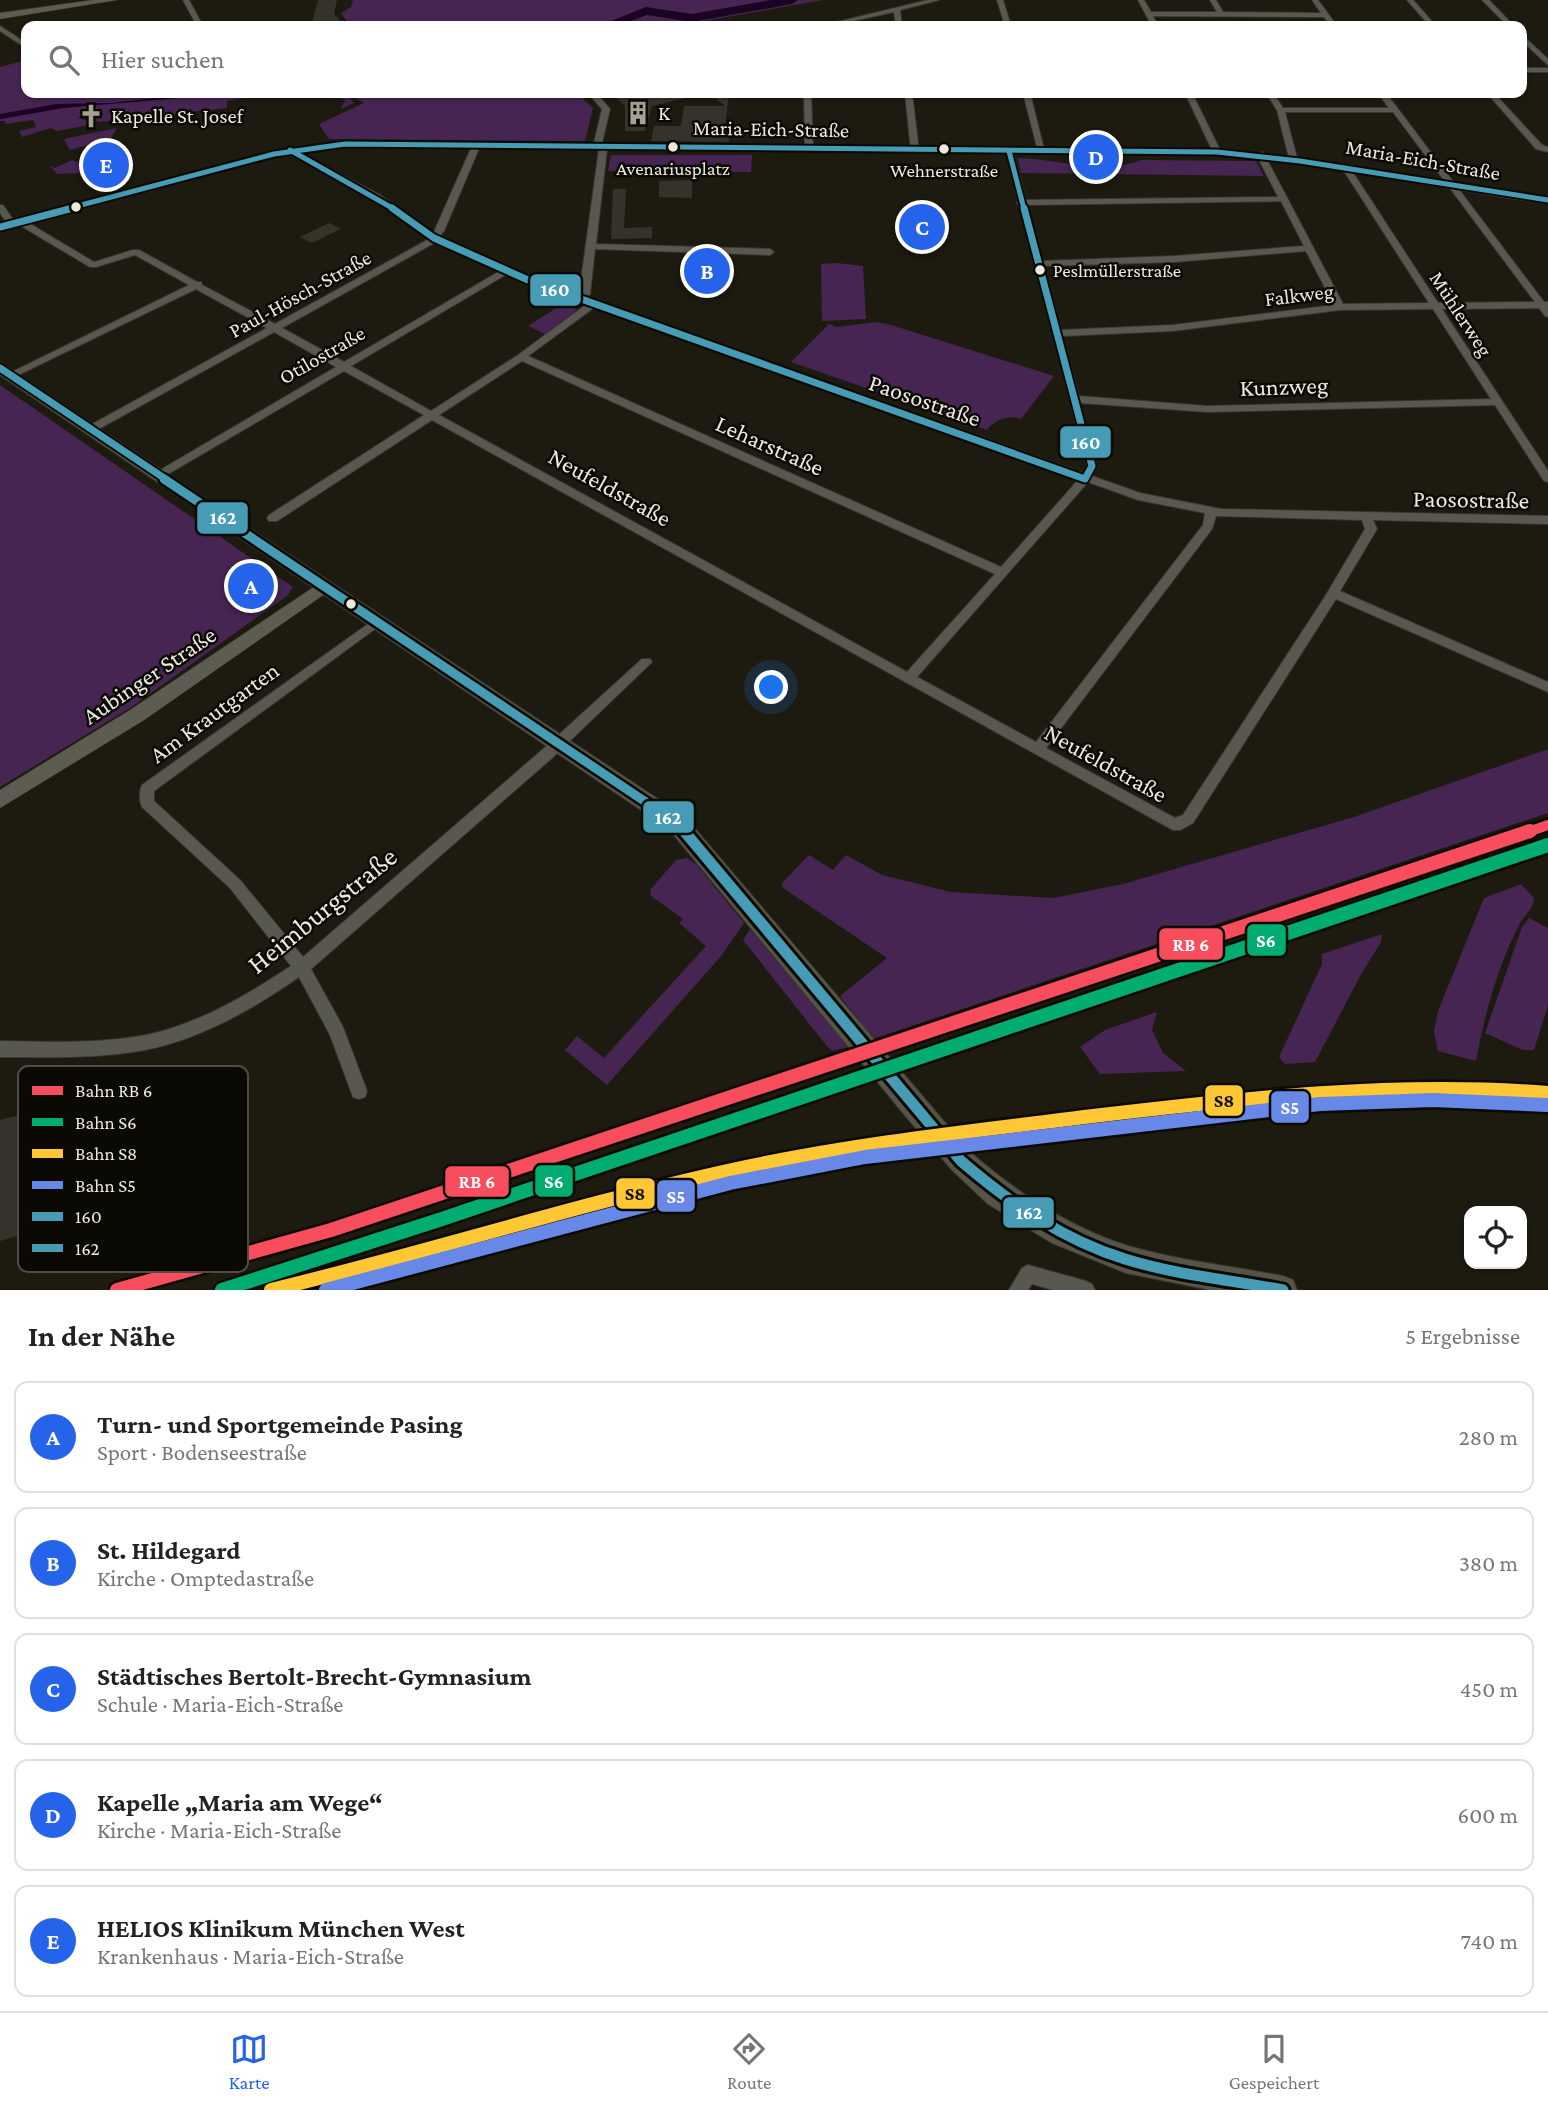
<!DOCTYPE html>
<html lang="de">
<head>
<meta charset="utf-8">
<style>
	:root { --surface:#fff; --page:#f2f2f2; --text:#222; --muted:#767676; --line:#e0e0e0; --accent:#2563eb }
	body { margin:0; font-family:"Crimson Pro",serif; background:var(--page); color:var(--text) }
	.controls { position:absolute; right:21px; bottom:21px; display:grid; overflow:hidden; border-radius:14px; box-shadow:0 2px 5px #0004 }
	.controls button { width:63px; height:63px; display:grid; place-items:center; padding:0; border:0; border-bottom:2px solid var(--line); background:var(--surface); color:var(--text); font:35px sans-serif }
	.you { position:absolute; left:772px; top:688px; width:24px; height:24px; margin:-18px; border:5px solid #fff; border-radius:50%; background:#1a73e8; box-shadow:0 0 0 10px #1a73e833 }
	.badge { display:grid; place-items:center; width:46px; height:46px; border-radius:50%; background:var(--accent); color:#fff; font-size:23px; font-weight:700 }
	.pin { position:absolute; translate:-50% -50%; border:4px solid #fff; box-shadow:0 2px 7px #0006 }
	.list { margin:0; padding:0; list-style:none }
	h2 { display:flex; justify-content:space-between; align-items:center; height:91px; margin:0; padding:0 28px; font-size:30px }
	h2 small { font-size:23px; font-weight:400; color:var(--muted) }
	.list li { display:grid; grid-template-columns:46px 1fr auto; gap:21px; align-items:center; box-sizing:border-box; height:112px; margin:0 14px 14px; padding:0 14px; border:2px solid var(--line); border-radius:14px }
	.list b { display:block; font-size:26px; white-space:nowrap }
	.list p { margin:0; font-size:23px; white-space:nowrap; color:var(--muted) }
	.list em { font-size:23px; font-style:normal; color:var(--muted) }
	.icon { flex:none; width:38px; height:38px; fill:none; stroke:currentColor; stroke-width:2; stroke-linecap:round; stroke-linejoin:round }
	.map { position:relative; flex:none; width:1548px; height:1290px; overflow:hidden }
	.search { position:absolute; background:var(--surface); box-shadow:0 2px 5px #0004; left:21px; right:21px; top:21px; height:77px; display:flex; align-items:center; gap:18px; box-sizing:border-box; padding:0 24px; border-radius:14px; color:var(--muted); font-size:26px }
	.sheet { height:721px; background:var(--surface) }
	nav { display:flex; justify-content:space-around; align-items:center; box-sizing:border-box; height:98px; border-top:2px solid var(--line); background:var(--surface); font-size:19px; color:var(--muted) }
	nav a { display:grid; justify-items:center; gap:4px }
	nav .on { color:var(--accent) }
	.map>svg:first-child { display:block }
</style>
</head>
<body>
<div class="map">
<svg width="1548" height="1290" viewBox="0 0 1548 1290">
	<rect width="100%" height="100%" fill="#1d1b10"/>
	<g fill="#462553">
		<path d="M 353,0 L 823,0 L 698,22 L 642,26 L 332,26 L 348,23 L 341,13 L 351,7 Z"/>
		<path d="M 26,60 L 26,93 L 276,93 L 227,101 L 227,108 L 99,122 L 94,120 L 104,114 C 94,109 86,112 78,118 L 90,121 L 89,125 L 57,131 L 51,128 L 22,137 L 19,131 L 36,127 L 33,120 L 5,124 L 5,121 L 0,121 L 0,67 Z"/>
		<path d="M 336,93 L 360,93 L 365,96 L 375,93 L 577,93 L 593,108 L 585,141 L 329,139 L 319,124 L 364,103 L 346,93 L 354,103 L 341,109 L 345,101 Z"/>
		<path d="M 117,128 L 111,138 L 92,141 L 93,144 L 70,150 L 64,139 Z"/>
		<path d="M 611,155 L 752,155 L 751,172 L 608,171 Z"/>
		<path d="M 1018,158 C 1057,159 1104,175 1141,160 L 1256,161 L 1264,176 L 1021,173 Z"/>
		<path d="M 72,160 L 91,167 L 138,162 L 105,171 L 108,175 L 87,185 L 79,173 L 57,174 L 50,166 L 55,168 Z"/>
		<path d="M 837,263 L 863,266 L 866,319 L 822,321 L 821,264 Z"/>
		<path d="M 564,303 L 576,308 L 573,316 L 547,335 L 528,326 Z"/>
		<path d="M 877,322 L 891,325 L 1054,376 L 1021,419 C 1008,414 995,420 987,430 L 791,362 L 829,324 L 837,327 Z"/>
		<path d="M 0,385 L 293,587 L 287,596 L 130,708 L 0,787 Z"/>
		<path d="M 1548,749 L 1548,813 L 873,1039 L 840,996 L 887,958 L 783,888 L 782,883 L 809,855 L 833,870 L 846,855 L 882,875 L 951,892 L 1054,898 L 1123,884 L 1354,817 Z"/>
		<path d="M 687,858 L 696,864 L 744,923 L 721,956 L 607,1085 L 565,1050 L 577,1036 L 604,1058 L 706,946 L 679,923 L 683,919 L 651,896 L 650,890 L 676,860 Z"/>
		<path d="M 1521,884 L 1534,898 C 1534,909 1524,915 1519,925 C 1498,966 1484,1016 1476,1061 L 1438,1051 L 1434,1032 L 1438,1011 L 1484,898 Z"/>
		<path d="M 1529,918 L 1548,928 L 1548,1005 L 1534,1050 L 1523,1050 L 1485,1033 L 1522,927 Z"/>
		<path d="M 750,929 L 848,1047 L 832,1051 L 826,1045 L 743,940 Z"/>
		<path d="M 1382,934 L 1381,942 L 1359,978 L 1315,1062 L 1285,1064 L 1279,1057 L 1322,964 L 1322,954 Z"/>
		<path d="M 1157,1012 L 1152,1030 L 1163,1053 L 1186,1071 L 1100,1074 L 1080,1047 L 1105,1030 Z"/>
	</g>
	<path fill="#1a0323" d="M 198,93 L 236,93 L 64,108 L 0,119 L 0,114 L 56,104 L 112,103 Z"/>
	<g fill="none" stroke-linecap="round" stroke-linejoin="round">
		<path fill="#1a0323" fill-rule="evenodd" d="M 771,0 L 798,0 L 792,4 L 692,22 L 647,15 L 617,26 L 599,26 L 646,7 L 692,14 Z"/>
	</g>
	<g fill="#353329">
		<path d="M 318,0 L 337,0 L 334,14 L 341,22 L 311,26 Z"/>
		<path d="M 611,93 L 689,93 L 690,97 L 652,106 L 645,131 L 625,131 L 625,106 Z"/>
		<path d="M 708,93 L 729,93 L 725,127 L 730,127 L 729,142 L 651,141 L 654,126 L 681,126 L 684,106 L 725,106 Z"/>
		<path d="M 692,180 L 692,198 L 659,197 L 659,181 Z"/>
		<path d="M 613,189 L 626,189 L 624,228 L 652,227 L 652,238 L 611,239 Z"/>
		<path d="M 329,223 L 341,229 L 312,243 L 300,237 Z"/>
		<path d="M 701,259 L 731,269 L 712,285 L 682,275 Z"/>
		<path d="M 38,1110 L 24,1234 L 0,1241 L 0,1120 Z"/>
	</g>
	<g fill="none" stroke-linecap="round" stroke-linejoin="round">
		<g stroke="#38372f" stroke-width="2">
			<g id="street">
				<path d="M 183,0 L 189,0 L 203,26 L 197,26 Z"/>
				<path d="M 928,0 L 939,0 L 900,10 L 902,26 L 896,26 L 894,12 L 830,26 L 820,26 Z"/>
				<path d="M 997,0 L 1003,0 L 1011,26 L 1005,26 Z"/>
				<path d="M 1138,0 L 1144,0 L 1151,12 L 1217,12 L 1210,0 L 1216,0 L 1223,12 L 1321,13 L 1312,0 L 1318,0 L 1337,26 L 1331,26 L 1324,17 L 1153,16 L 1158,26 L 1152,26 Z"/>
				<path d="M 1407,0 L 1413,0 L 1436,26 L 1430,26 Z"/>
				<path d="M 1482,0 L 1489,0 L 1514,26 L 1508,26 Z"/>
				<path d="M 0,26 L 26,43 L 26,48 L 0,31 Z"/>
				<path d="M 1522,35 L 1548,59 L 1548,65 L 1522,41 Z"/>
				<rect x="1522" y="68" width="26" height="4"/>
				<path d="M 588,93 L 596,93 L 610,109 L 602,143 L 607,149 L 596,244 L 770,249 L 774,252 L 770,255 L 595,249 L 590,294 L 586,298 L 1083,473 L 1087,466 L 1019,205 L 1017,203 L 1018,201 L 1006,149 L 1013,151 L 1026,200 L 1278,197 L 1256,154 L 1263,152 L 1343,304 L 1429,303 L 1344,171 L 1347,165 L 1353,165 L 1352,171 L 1438,303 L 1535,302 L 1393,112 L 1285,112 L 1297,158 L 1293,160 L 1289,158 L 1277,110 L 1266,93 L 1273,93 L 1283,108 L 1389,108 L 1378,93 L 1386,93 L 1544,302 L 1548,302 L 1548,317 L 1545,316 L 1539,308 L 1442,309 L 1548,471 L 1548,482 L 1544,481 L 1495,405 L 1207,412 L 1080,403 L 1097,466 L 1092,476 L 1140,493 L 1221,509 L 1548,516 L 1548,524 L 1373,520 L 1377,529 L 1340,591 L 1548,682 L 1548,692 L 1336,599 L 1193,823 L 1180,830 L 1173,830 L 432,420 L 277,521 L 269,521 L 267,518 L 269,515 L 424,415 L 344,371 L 163,477 L 155,477 L 154,475 L 155,473 L 336,367 L 274,332 L 95,431 L 87,431 L 87,427 L 267,328 L 196,289 L 14,377 L 8,377 L 6,375 L 189,285 L 135,255 L 96,267 L 90,267 L 21,226 L 6,222 L 0,213 L 0,205 L 3,205 L 12,218 L 27,222 L 94,262 L 133,250 L 139,250 L 197,282 L 201,282 L 202,285 L 275,324 L 429,239 L 374,199 L 287,152 L 287,148 L 290,148 L 380,195 L 433,234 L 472,146 L 479,144 L 480,146 L 444,231 L 439,237 L 531,278 L 579,295 L 599,149 L 594,143 L 602,109 ZM 1281,201 L 1304,246 L 1174,256 L 1042,261 L 1027,205 ZM 436,242 L 500,271 L 344,362 L 282,328 ZM 1306,251 L 1334,305 L 1173,325 L 1061,330 L 1044,266 L 1174,262 ZM 507,274 L 587,304 L 518,355 L 431,411 L 351,366 ZM 595,307 L 1079,479 L 1001,567 L 528,356 ZM 1433,309 L 1491,399 L 1207,406 L 1079,396 L 1062,336 L 1173,331 L 1340,310 ZM 522,361 L 995,574 L 907,672 L 439,415 ZM 1088,482 L 1138,500 L 1205,513 L 1203,525 L 1036,742 L 917,677 ZM 1216,516 L 1362,520 L 1365,529 L 1326,595 L 1183,815 L 1175,818 L 1046,748 L 1212,529 Z"/>
				<path d="M 804,93 L 811,93 L 813,148 L 809,150 L 805,148 Z"/>
				<path d="M 905,93 L 912,93 L 919,151 L 915,153 L 911,151 Z"/>
				<path d="M 1023,93 L 1030,93 L 1045,153 L 1038,151 Z"/>
				<path d="M 1185,93 L 1192,93 L 1221,152 L 1220,154 L 1213,152 Z"/>
				<path d="M 1487,93 L 1494,93 L 1542,145 L 1548,147 L 1548,152 L 1536,149 Z"/>
				<path d="M 375,619 L 379,620 L 381,623 L 379,626 L 154,791 L 154,801 L 240,880 L 303,957 L 542,750 L 642,659 L 650,659 L 652,662 L 552,758 L 311,969 L 343,1027 L 367,1091 L 365,1097 L 359,1099 L 353,1097 L 330,1035 L 299,977 C 253,1009 201,1039 145,1050 C 97,1059 48,1057 0,1057 L 0,1041 C 49,1042 98,1044 146,1035 C 199,1024 247,995 291,966 L 230,888 L 142,807 C 139,801 139,791 142,785 Z"/>
				<path d="M 1028,1265 L 1086,1281 L 1092,1284 L 1095,1290 L 1053,1290 L 1032,1284 L 1028,1290 L 1009,1290 L 1022,1268 Z"/>
			</g>
		</g>
		<g stroke="#38372f" stroke-width="1">
			<g id="secondary">
				<path d="M 93,0 L 117,0 L 0,19 L 0,13 Z"/>
				<path d="M 345,141 L 1217,149 C 1328,157 1437,182 1548,196 L 1548,204 C 1437,189 1328,164 1217,155 L 345,147 L 275,157 L 0,231 L 0,223 L 274,151 Z"/>
				<path d="M 323,581 L 329,583 L 331,587 L 329,591 L 144,720 L 0,808 L 0,790 L 130,710 Z"/>
			</g>
		</g>
		<g stroke="#38372f" stroke-width="2">
			<path id="primary" d="M 0,363 L 685,817 L 970,1152 C 1016,1192 1067,1226 1125,1245 C 1174,1260 1232,1266 1283,1276 L 1293,1280 L 1297,1290 L 1211,1290 L 1126,1273 L 1052,1243 L 988,1204 L 952,1170 L 908,1119 L 669,829 L 0,375 Z"/>
		</g>
		<use href="#street" fill="#595850" fill-rule="evenodd"/>
		<use href="#secondary" fill="#5d5c50" fill-rule="evenodd"/>
		<use href="#primary" fill="#565446" fill-rule="evenodd"/>
		<g stroke="#0a0903" stroke-width="9">
			<g id="bus-1-far1">
				<path d="M 290,150 L 394,209"/>
				<path d="M 1009,151 L 1024,209"/>
				<path d="M 66,209 L 274,154 L 345,144 L 1217,152 L 1300,161 L 1548,200"/>
			</g>
		</g>
		<g stroke="#0a0903" stroke-width="11">
			<g id="bus-1">
				<path d="M 392,208 L 434,238 L 528,280 L 1085,479 L 1092,466 L 1024,208"/>
				<path d="M 0,227 L 73,208"/>
			</g>
		</g>
		<g stroke="#0a0903" stroke-width="11">
			<path id="bus-2-far2" d="M 0,368 L 167,480"/>
		</g>
		<g stroke="#0a0903" stroke-width="14">
			<path id="bus-2-far1" d="M 164,479 L 677,823 L 685,833"/>
		</g>
		<g stroke="#0a0903" stroke-width="17">
			<path id="bus-2" d="M 684,831 L 961,1161 C 1010,1203 1063,1240 1125,1259 C 1176,1275 1231,1280 1283,1290"/>
		</g>
		<use href="#bus-1-far1" stroke="#469cb5" stroke-width="5"/>
		<use href="#bus-1" stroke="#469cb5" stroke-width="7"/>
		<use href="#bus-2-far2" stroke="#469cb5" stroke-width="7"/>
		<use href="#bus-2-far1" stroke="#469cb5" stroke-width="9"/>
		<use href="#bus-2" stroke="#469cb5" stroke-width="11"/>
		<g stroke="#0a0903" stroke-width="16">
			<path id="rail-1-far1" d="M 1525,833 L 1548,825"/>
		</g>
		<g stroke="#0a0903" stroke-width="19">
			<path id="rail-1" d="M 117,1290 L 331,1230 L 1530,831"/>
		</g>
		<g stroke="#0a0903" stroke-width="19">
			<path id="rail-2" d="M 222,1290 L 442,1219 L 1548,845"/>
		</g>
		<g stroke="#0a0903" stroke-width="19">
			<path id="rail-3" d="M 271,1290 C 425,1253 577,1204 732,1170 C 851,1144 972,1131 1093,1116 C 1245,1098 1395,1081 1548,1093"/>
		</g>
		<g stroke="#0a0903" stroke-width="19">
			<path id="rail-4" d="M 326,1290 L 730,1183 L 865,1157 L 1320,1104 L 1433,1100 L 1547,1105"/>
		</g>
		<use href="#rail-1-far1" stroke="#f74d5c" stroke-width="10"/>
		<use href="#rail-1" stroke="#f74d5c" stroke-width="14"/>
		<use href="#rail-2" stroke="#00ac6f" stroke-width="14"/>
		<use href="#rail-3" stroke="#ffc734" stroke-width="14"/>
		<use href="#rail-4" stroke="#6888e8" stroke-width="14"/>
	</g>
	<defs>
		<g id="building-bare" transform="scale(1.89)"><path d="M-4-6H4V6H1V3H-1V6H-4ZM-2.5-4.3h1.7v1.8h-1.7ZM.8-4.3h1.7v1.8H.8ZM-2.5-1h1.7V.8h-1.7ZM.8-1h1.7V.8H.8Z" fill="#a3a295" stroke="#0a0903" stroke-width="2.5" paint-order="stroke"/></g>
		<g id="church-bare" transform="scale(1.89)"><path d="M-1.2-6h2.4v3.5h3.3v2.4h-3.3V6h-2.4V-.1h-3.3v-2.4h3.3Z" fill="#a3a295" stroke="#0a0903" stroke-width="2.5" paint-order="stroke"/></g>
	</defs>
	<g fill-rule="evenodd">
		<use href="#building-bare" x="638" y="113"/>
		<use href="#church-bare" x="91" y="116"/>
	</g>
	<g fill="#ebeadd" stroke="#0a0903" stroke-width="2.5">
		<circle cx="673" cy="147" r="6"/>
		<circle cx="944" cy="149" r="6"/>
		<circle cx="76" cy="207" r="6"/>
		<circle cx="1040" cy="270" r="6"/>
		<circle cx="351" cy="604" r="6"/>
	</g>
	<g text-anchor="middle" dominant-baseline="central" stroke-width="5" stroke-linejoin="round" paint-order="stroke">
		<g font-size="19" fill="#ebeadd" stroke="#0a0903">
			<text x="673" y="168">Avenariusplatz</text>
			<text x="944" y="170">Wehnerstraße</text>
			<text x="1053" y="270" text-anchor="start">Peslmüllerstraße</text>
		</g>
		<g font-size="21" fill="#ebeadd" stroke="#0a0903" text-anchor="start">
			<text x="658" y="113">K</text>
			<text x="111" y="116">Kapelle St. Josef</text>
		</g>
		<g font-size="21" fill="#ebeadd" stroke="#0a0903">
			<text transform="translate(771 129) rotate(1)">Maria-Eich-Straße</text>
			<text transform="translate(1423 160) rotate(10)">Maria-Eich-Straße</text>
			<text transform="translate(300 294) rotate(-29)">Paul-Hösch-Straße</text>
			<text transform="translate(1299 295) rotate(-7)">Falkweg</text>
			<text transform="translate(1461 314) rotate(57)">Mühlerweg</text>
			<text transform="translate(322 355) rotate(-30)">Otilostraße</text>
		</g>
		<g font-size="24" fill="#ebeadd" stroke="#0a0903">
			<text transform="translate(1284 386) rotate(-2)">Kunzweg</text>
			<text transform="translate(925 400) rotate(19)">Paosostraße</text>
			<text transform="translate(770 445) rotate(24)">Leharstraße</text>
			<text transform="translate(610 487) rotate(29)">Neufeldstraße</text>
			<text transform="translate(1471 499) rotate(1)">Paosostraße</text>
			<text transform="translate(149 675) rotate(-34)">Aubinger Straße</text>
			<text transform="translate(214 712) rotate(-36)">Am Krautgarten</text>
			<text transform="translate(1106 763) rotate(29)">Neufeldstraße</text>
		</g>
		<g font-size="28" fill="#ebeadd" stroke="#0a0903">
			<text transform="translate(322 910) rotate(-39)">Heimburgstraße</text>
		</g>
	</g>
	<rect x="18" y="1066" width="230" height="206" rx="10" fill="#0a0903" stroke="#4e4c44" stroke-width="2"/>
	<rect x="32" y="1086" width="31" height="9" fill="#f74d5c"/>
	<rect x="32" y="1118" width="31" height="8" fill="#00ac6f"/>
	<rect x="32" y="1149" width="31" height="9" fill="#ffc734"/>
	<rect x="32" y="1181" width="31" height="8" fill="#6888e8"/>
	<rect x="32" y="1212" width="31" height="9" fill="#469cb5"/>
	<rect x="32" y="1244" width="31" height="8" fill="#469cb5"/>
	<g font-size="19" fill="#ebeadd">
		<text x="75" y="1097">Bahn RB 6</text>
		<text x="75" y="1129">Bahn S6</text>
		<text x="75" y="1160">Bahn S8</text>
		<text x="75" y="1192">Bahn S5</text>
		<text x="75" y="1223">160</text>
		<text x="75" y="1255">162</text>
	</g>
	<g stroke="#0a0903" stroke-width="2.5">
		<rect x="529" y="273" width="53" height="34" rx="7" fill="#469cb5"/>
		<rect x="1059" y="425" width="53" height="34" rx="7" fill="#469cb5"/>
		<rect x="196" y="501" width="53" height="34" rx="7" fill="#469cb5"/>
		<rect x="642" y="800" width="53" height="34" rx="7" fill="#469cb5"/>
		<rect x="1246" y="923" width="41" height="34" rx="7" fill="#00ac6f"/>
		<rect x="1158" y="927" width="66" height="34" rx="7" fill="#f74d5c"/>
		<rect x="1204" y="1084" width="40" height="33" rx="7" fill="#ffc734"/>
		<rect x="1270" y="1090" width="40" height="34" rx="7" fill="#6888e8"/>
		<rect x="534" y="1164" width="40" height="34" rx="7" fill="#00ac6f"/>
		<rect x="444" y="1165" width="66" height="33" rx="7" fill="#f74d5c"/>
		<rect x="615" y="1177" width="41" height="33" rx="7" fill="#ffc734"/>
		<rect x="656" y="1179" width="40" height="34" rx="7" fill="#6888e8"/>
		<rect x="1002" y="1196" width="53" height="33" rx="7" fill="#469cb5"/>
	</g>
	<g font-size="19" text-anchor="middle" font-weight="bold" fill="#fff">
		<text x="555" y="296">160</text>
		<text x="1086" y="449">160</text>
		<text x="223" y="524">162</text>
		<text x="668" y="824">162</text>
		<text x="1266" y="947">S6</text>
		<text x="1191" y="951">RB 6</text>
		<text x="1290" y="1114">S5</text>
		<text x="554" y="1188">S6</text>
		<text x="477" y="1188">RB 6</text>
		<text x="676" y="1203">S5</text>
		<text x="1029" y="1219">162</text>
	</g>
	<g font-size="19" text-anchor="middle" font-weight="bold" fill="#111">
		<text x="1224" y="1107">S8</text>
		<text x="635" y="1200">S8</text>
	</g>
</svg>
<div class="controls">
<button><svg class="icon" aria-label="locate" viewBox="0 0 24 24"><circle cx="12" cy="12" r="6"/><path d="M12 2v4M12 18v4M2 12h4M18 12h4"/></svg></button>
</div>
<div class="you"></div>
<div class="pin badge" style="left:251px;top:586px">A</div>
<div class="pin badge" style="left:707px;top:271px">B</div>
<div class="pin badge" style="left:922px;top:227px">C</div>
<div class="pin badge" style="left:1096px;top:157px">D</div>
<div class="pin badge" style="left:106px;top:165px">E</div>
<div class="search"><svg class="icon" aria-label="search" viewBox="0 0 24 24"><circle cx="10" cy="10" r="6"/><path d="M15 15l6 6"/></svg>Hier suchen</div>
</div>
<section class="sheet">
<h2>In der Nähe<small>5 Ergebnisse</small></h2>
<ul class="list">
<li><span class="badge">A</span><div><b>Turn- und Sportgemeinde Pasing</b><p>Sport · Bodenseestraße</p></div><em>280 m</em></li>
<li><span class="badge">B</span><div><b>St. Hildegard</b><p>Kirche · Omptedastraße</p></div><em>380 m</em></li>
<li><span class="badge">C</span><div><b>Städtisches Bertolt-Brecht-Gymnasium</b><p>Schule · Maria-Eich-Straße</p></div><em>450 m</em></li>
<li><span class="badge">D</span><div><b>Kapelle „Maria am Wege“</b><p>Kirche · Maria-Eich-Straße</p></div><em>600 m</em></li>
<li><span class="badge">E</span><div><b>HELIOS Klinikum München West</b><p>Krankenhaus · Maria-Eich-Straße</p></div><em>740 m</em></li>
</ul>
</section>
<nav>
<a class="on"><svg class="icon" aria-label="map" viewBox="0 0 24 24"><path d="M3 6l6-2 6 2 6-2v14l-6 2-6-2-6 2zM9 4v14M15 6v14"/></svg>Karte</a>
<a><svg class="icon" aria-label="directions" viewBox="0 0 24 24"><path d="M12 3l9 9-9 9-9-9zM9 14v-3h6M13 9l2 2-2 2"/></svg>Route</a>
<a><svg class="icon" aria-label="saved" viewBox="0 0 24 24"><path d="M7 4h10v16l-5-4-5 4z"/></svg>Gespeichert</a>
</nav>
</body>
</html>
